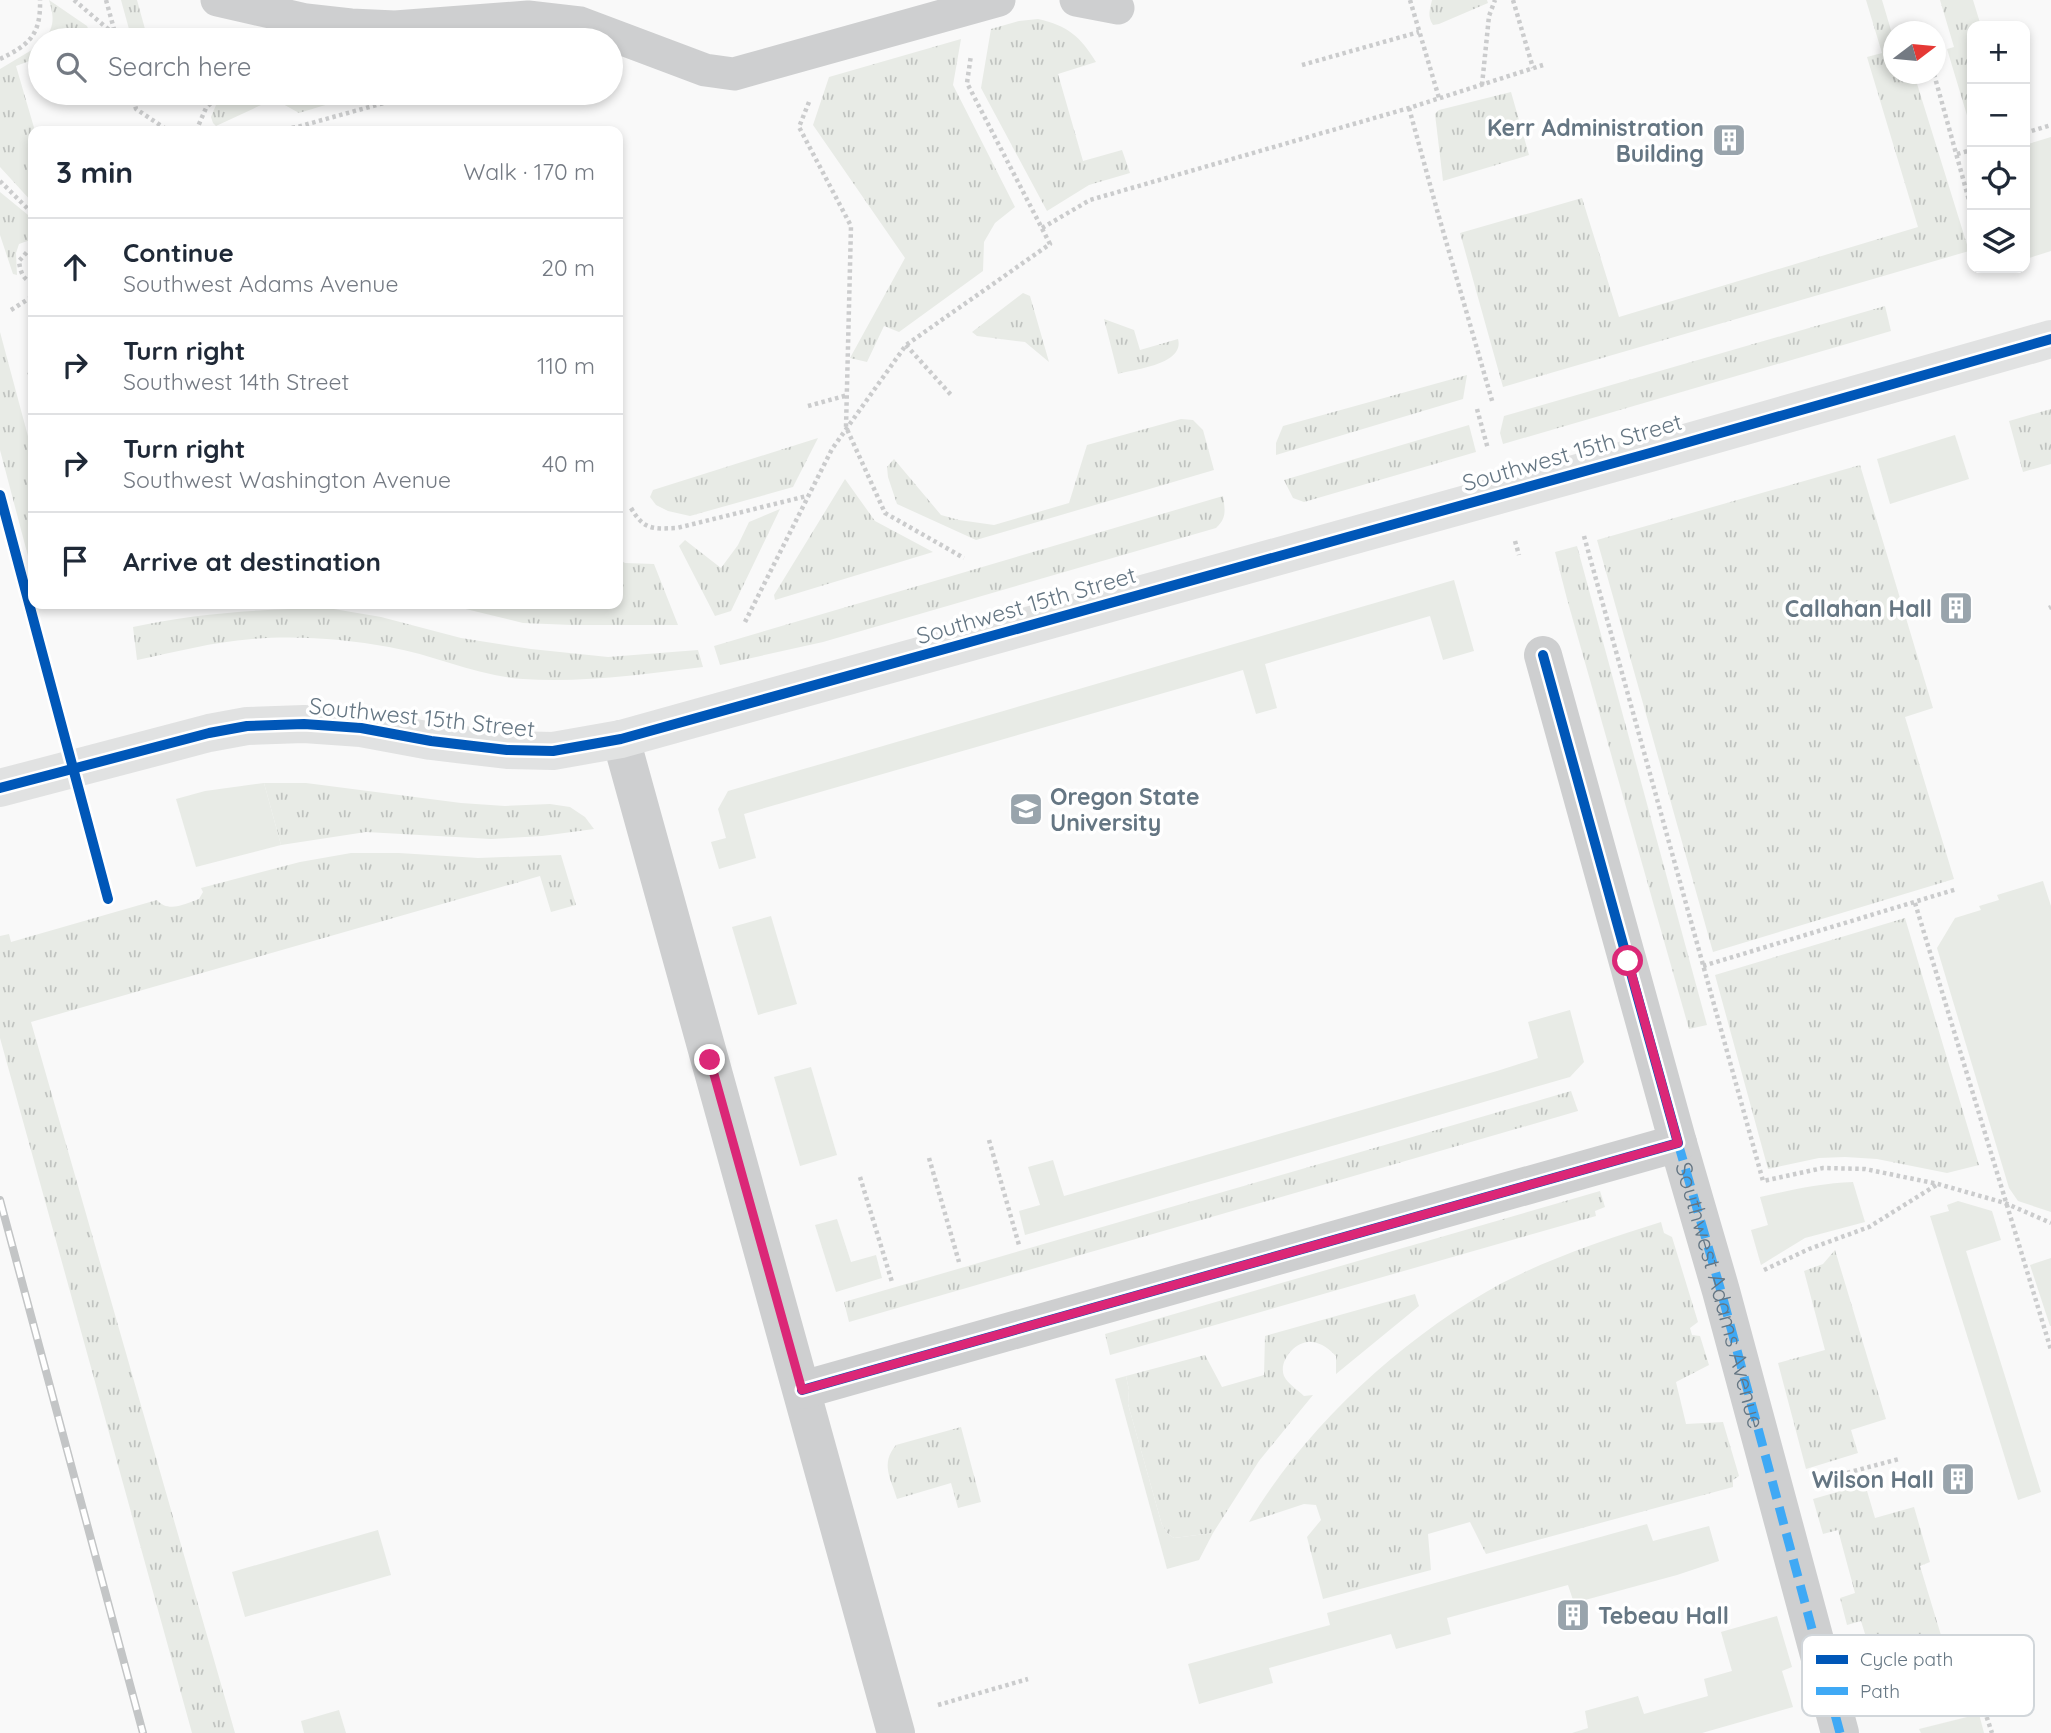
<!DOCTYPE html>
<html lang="en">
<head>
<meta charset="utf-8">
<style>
	:root { --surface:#fff; --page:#f6f6f7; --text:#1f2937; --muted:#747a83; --line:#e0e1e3 }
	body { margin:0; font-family:Quicksand,sans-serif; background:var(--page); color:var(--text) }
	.controls { position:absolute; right:21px; top:21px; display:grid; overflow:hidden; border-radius:14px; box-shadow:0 4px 10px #0003 }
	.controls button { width:63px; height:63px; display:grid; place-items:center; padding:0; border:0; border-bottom:2px solid var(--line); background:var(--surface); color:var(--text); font:35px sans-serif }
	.compass { position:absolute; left:1883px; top:21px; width:63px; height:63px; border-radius:50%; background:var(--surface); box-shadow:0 4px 10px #0003; rotate:74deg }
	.stop { position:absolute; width:21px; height:21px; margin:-16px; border:5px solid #db2777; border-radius:50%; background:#fff }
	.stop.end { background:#db2777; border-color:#fff; box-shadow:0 2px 7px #0008 }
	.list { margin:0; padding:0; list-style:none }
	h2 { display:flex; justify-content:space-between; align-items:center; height:91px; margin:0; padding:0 28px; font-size:30px }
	h2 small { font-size:23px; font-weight:400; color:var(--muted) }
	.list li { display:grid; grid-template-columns:46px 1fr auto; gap:21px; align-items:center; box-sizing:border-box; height:98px; padding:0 28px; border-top:2px solid var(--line) }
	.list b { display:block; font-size:26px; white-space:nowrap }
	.list p { margin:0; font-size:23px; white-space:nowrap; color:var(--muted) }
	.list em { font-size:23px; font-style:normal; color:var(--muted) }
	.icon { flex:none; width:38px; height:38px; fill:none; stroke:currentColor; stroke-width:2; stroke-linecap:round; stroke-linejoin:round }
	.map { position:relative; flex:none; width:2051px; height:1733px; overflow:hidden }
	.search { position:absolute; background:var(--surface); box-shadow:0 4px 10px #0003; left:28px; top:28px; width:595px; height:77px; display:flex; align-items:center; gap:18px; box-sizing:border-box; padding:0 24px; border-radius:38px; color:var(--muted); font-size:26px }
	.panel { position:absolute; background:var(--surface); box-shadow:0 4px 10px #0003; left:28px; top:126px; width:595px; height:483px; border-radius:14px }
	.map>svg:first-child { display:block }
</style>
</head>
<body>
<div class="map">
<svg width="2051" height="1733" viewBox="0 0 2051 1733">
	<defs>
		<pattern id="grass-tufts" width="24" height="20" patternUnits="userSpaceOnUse" patternTransform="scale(1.75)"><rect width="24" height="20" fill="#e8ebe6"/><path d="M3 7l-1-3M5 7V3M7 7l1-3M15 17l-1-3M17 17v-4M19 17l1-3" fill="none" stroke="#c0c3c0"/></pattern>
	</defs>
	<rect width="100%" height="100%" fill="#f9f9f9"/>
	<g fill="url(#grass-tufts)">
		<path d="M 49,0 L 87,26 L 93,40 L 44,40 C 55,26 54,17 49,0 Z"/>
		<path d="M 121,0 L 137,0 L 148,40 L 132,40 Z"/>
		<path d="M 1432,0 L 1487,0 L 1488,3 L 1439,24 L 1433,25 C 1427,16 1430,9 1432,0 Z"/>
		<path d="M 1866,0 L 1882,0 L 1893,37 L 1894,74 L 1914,74 L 1969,251 L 1503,387 L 1460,233 L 1582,198 L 1619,317 L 1918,227 L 1867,57 L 1882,53 Z"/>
		<path d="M 1940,0 L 1973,0 L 1981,26 L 1972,26 L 1972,132 L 1947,49 L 1954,47 Z"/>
		<path d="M 1038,19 C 1068,26 1080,36 1096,62 L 1058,74 L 1083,161 L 1122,150 L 1130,173 L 1089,185 L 1047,211 L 981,88 L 991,29 L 1019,21 Z"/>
		<path d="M 961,39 L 953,85 L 1015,207 L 995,223 L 984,242 L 983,271 L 899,332 L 884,326 L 867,362 L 850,358 L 905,258 L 813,125 L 829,77 Z"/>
		<path d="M 40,45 L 40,57 L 16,66 L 35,131 L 33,131 L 33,203 L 0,167 L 0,69 Z"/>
		<path d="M 1511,92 L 1529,155 L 1443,181 L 1435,114 L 1439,110 Z"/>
		<path d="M 221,93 L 365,93 L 299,113 L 274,99 L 216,126 L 213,123 L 211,117 Z"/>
		<path d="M 0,192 L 33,219 L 33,239 L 19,244 L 16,253 L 17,275 L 13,274 L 0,235 Z"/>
		<path d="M 1023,293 L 1030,296 L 1049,362 L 1025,342 L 977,336 L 972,332 Z"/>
		<path d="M 1885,306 L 1891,331 L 1503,444 L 1500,433 L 1504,416 Z"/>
		<path d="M 1104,319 L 1134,330 L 1140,350 L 1178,339 C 1185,364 1136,369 1118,374 Z"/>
		<path d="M 0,332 L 33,455 L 33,575 L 0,450 Z"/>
		<path d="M 1467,375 L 1463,399 L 1276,455 L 1276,443 L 1283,426 Z"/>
		<path d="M 2051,409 L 2051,464 L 2023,472 L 2009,421 Z"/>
		<path d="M 1181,419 L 1193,420 L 1203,430 L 1214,470 L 976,540 L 897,504 L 888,477 L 887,467 L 894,459 L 941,515 L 959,520 L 994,525 L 1069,503 L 1087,445 Z"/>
		<path d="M 1469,425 L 1476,452 L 1304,502 L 1293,498 L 1284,480 Z"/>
		<path d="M 818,438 L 793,487 L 690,516 L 668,511 L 656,505 L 650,497 L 653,490 Z"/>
		<path d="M 1860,465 L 1933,708 L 1905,717 L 1954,879 L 1713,952 L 1597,540 Z"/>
		<path d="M 845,479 L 875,521 L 933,552 L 775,600 L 774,595 Z"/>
		<path d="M 1223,496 C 1225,510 1227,518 1216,528 L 823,642 L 720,665 L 714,646 Z"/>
		<path d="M 780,509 L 731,611 L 715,616 L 679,546 L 685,540 L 721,568 L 738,545 L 749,522 Z"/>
		<path d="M 1577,546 L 1707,1025 L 1689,1029 L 1567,599 L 1555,552 Z"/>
		<path d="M 618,559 L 625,563 L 654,564 L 678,625 L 572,625 L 523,623 L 445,604 L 618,604 Z"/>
		<path d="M 328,608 L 381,617 L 461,638 L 531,649 L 608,657 L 698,650 L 703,667 C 644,674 583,683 523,679 C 477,676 435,655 389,647 C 345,639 297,635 252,639 C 213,642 175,652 137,660 L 133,627 C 196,613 263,609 328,608 Z"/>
		<path d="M 264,783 L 306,783 L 461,803 L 505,806 L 550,804 L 570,807 L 585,817 L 594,829 L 542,836 L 491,839 L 366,832 L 281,845 Z"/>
		<path d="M 351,853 L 399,853 L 478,858 L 561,855 L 576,905 L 551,912 L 540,876 L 31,1022 L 235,1733 L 192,1733 L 0,1038 L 0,936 L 9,934 L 11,942 L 157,900 C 168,913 185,904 199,899 L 203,892 L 201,888 L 300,862 Z"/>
		<path d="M 1905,918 L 1979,1165 L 1947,1173 L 1877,1159 L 1845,1157 L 1819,1158 L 1768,1169 L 1715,975 Z"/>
		<path d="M 1571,1091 L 1578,1111 L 849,1322 L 844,1302 Z"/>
		<path d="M 1600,1191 L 1605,1207 L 1595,1211 L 1596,1216 L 1110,1355 L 1105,1334 Z"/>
		<path d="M 1661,1222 L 1664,1233 L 1672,1237 L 1698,1322 L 1690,1328 L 1692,1335 L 1700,1336 L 1709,1365 L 1676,1382 L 1686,1424 L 1723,1422 L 1739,1476 L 1733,1480 L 1733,1487 L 1486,1554 L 1470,1522 L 1428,1534 L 1431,1570 L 1323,1599 L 1307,1537 L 1321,1520 L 1316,1505 L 1304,1504 L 1249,1522 C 1306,1426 1404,1336 1502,1283 C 1553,1257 1607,1239 1661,1222 Z"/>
		<path d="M 1835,1250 L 1886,1419 L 1851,1430 L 1858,1453 L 1806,1469 L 1778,1363 L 1825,1350 L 1804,1271 L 1823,1264 Z"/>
		<path d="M 1415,1294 L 1419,1306 L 1336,1374 L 1336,1356 C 1329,1349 1322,1343 1312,1342 C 1296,1340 1278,1361 1284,1376 C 1288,1384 1298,1390 1304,1396 L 1313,1395 L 1259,1461 L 1213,1533 L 1174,1538 L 1168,1534 L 1162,1525 L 1128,1404 L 1129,1390 L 1126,1376 L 1205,1355 L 1222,1387 L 1264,1375 L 1265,1336 Z"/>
		<path d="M 961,1427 L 981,1502 L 958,1508 L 951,1483 L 897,1499 C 891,1478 880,1464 896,1445 Z"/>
		<path d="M 1865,1484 L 1875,1518 L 1914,1507 L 1930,1562 L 1920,1566 L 1947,1655 L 1979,1645 L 1987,1670 L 1907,1692 L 1900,1669 L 1878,1676 L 1861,1621 L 1847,1625 L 1840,1598 L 1855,1593 L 1838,1530 L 1823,1534 L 1813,1499 Z"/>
	</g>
	<g fill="#e8ebe6">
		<path d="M 2051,137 L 2051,251 L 2026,259 L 2025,145 Z"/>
		<path d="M 1955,435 L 1969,479 L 1890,504 L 1877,459 Z"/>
		<path d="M 1454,580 L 1474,651 L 1443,660 L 1430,616 L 1265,664 L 1277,708 L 1256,714 L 1243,670 L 1202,682 L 744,814 L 756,858 L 719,869 L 711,842 L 726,838 L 718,809 L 728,791 Z"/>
		<path d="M 264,783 L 281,845 L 196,867 L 176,799 L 205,791 Z"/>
		<path d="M 2043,881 L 2051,906 L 2051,1212 L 2018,1201 L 2009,1188 L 1937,948 L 1955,918 L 1981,910 L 1979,906 L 1999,900 L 1997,895 Z"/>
		<path d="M 771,916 L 797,1004 L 758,1015 L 732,927 Z"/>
		<path d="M 1570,1010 L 1584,1062 L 1570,1077 L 1025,1235 L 1019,1211 L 1040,1205 L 1028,1167 L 1053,1160 L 1064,1196 L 1497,1071 L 1538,1058 L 1528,1022 Z"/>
		<path d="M 811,1067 L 837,1155 L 800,1166 L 774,1077 Z"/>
		<path d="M 1853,1182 L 1865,1222 L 1805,1238 L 1761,1265 L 1751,1230 L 1768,1225 L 1760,1197 C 1791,1190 1821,1183 1853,1182 Z"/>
		<path d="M 1958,1201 L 1992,1211 L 2001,1240 L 1966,1251 L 2041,1492 L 2018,1500 L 1930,1216 L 1949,1211 L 1947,1205 Z"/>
		<path d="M 837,1219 L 851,1262 L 876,1255 L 882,1278 L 836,1292 L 815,1225 Z"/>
		<path d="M 2051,1258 L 2051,1326 L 2050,1326 L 2030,1265 Z"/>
		<path d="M 1126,1376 L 1129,1390 L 1128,1404 L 1162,1525 L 1168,1534 L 1174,1538 L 1213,1533 L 1199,1560 L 1167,1569 L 1115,1379 Z"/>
		<path d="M 1647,1524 L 1653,1541 L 1709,1526 L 1719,1561 L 1677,1575 L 1574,1603 L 1568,1585 L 1447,1618 L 1451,1634 L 1396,1649 L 1391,1634 L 1269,1668 L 1273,1683 L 1199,1704 L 1188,1664 L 1330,1625 L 1327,1613 Z"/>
		<path d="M 378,1530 L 391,1575 L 245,1617 L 232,1572 Z"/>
		<path d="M 1777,1616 L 1792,1667 L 1782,1671 L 1793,1707 L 1702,1733 L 1572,1733 L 1588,1728 L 1585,1711 L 1638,1696 L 1644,1714 L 1708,1696 L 1704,1679 L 1732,1671 L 1721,1632 Z"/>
		<path d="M 339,1710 L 346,1733 L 304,1733 L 301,1721 Z"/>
		<path d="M 1979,1714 L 1984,1733 L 1921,1733 L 1919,1729 Z"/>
	</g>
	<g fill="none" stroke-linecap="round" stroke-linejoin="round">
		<g stroke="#cbcccd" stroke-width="4.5" stroke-dasharray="3.5 3.5" stroke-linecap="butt">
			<path d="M 74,0 L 115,35"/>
			<path d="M 106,0 L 117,40"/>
			<path d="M 1410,0 L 1439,98"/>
			<path d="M 1513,0 L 1533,68"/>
			<path d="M 0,59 C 29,45 41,35 40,0"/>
			<path d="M 1302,65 L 1419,32"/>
			<path d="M 1934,74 L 1972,211"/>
			<path d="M 1482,85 L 1489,16 L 1495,0"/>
			<path d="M 132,93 L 136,109 L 169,131"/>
			<path d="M 809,102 L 799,127 L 851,226 L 846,427 L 885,513 L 964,558"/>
			<path d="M 1409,108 L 1437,210 L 1493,404"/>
			<path d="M 196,131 L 206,108 L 221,93"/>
			<path d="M 271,131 L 297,127 L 420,93"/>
			<path d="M 2025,133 L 2051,125"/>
			<path d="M 1957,154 L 1972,150"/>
			<path d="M 0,181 L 33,214"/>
			<path d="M 1042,228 L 1090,200 L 1409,108 L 1543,65"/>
			<path d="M 33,250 L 27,252 L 19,261 C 20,271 23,280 33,283"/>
			<path d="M 11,310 L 33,296"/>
			<path d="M 906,345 L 952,396"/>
			<path d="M 28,375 L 33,373"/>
			<path d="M 808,406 L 848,395"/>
			<path d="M 1477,409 L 1488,449"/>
			<path d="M 631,508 C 644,530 652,529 677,528 L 807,496"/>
			<path d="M 1584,536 L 1763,1181 L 1823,1168 L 1865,1169 L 1938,1184 L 2005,1203 L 2051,1223"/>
			<path d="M 1515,541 L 1519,555"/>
			<path d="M 2049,608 L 2051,607"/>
			<path d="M 745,622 L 832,449 L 906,345 L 1050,244 L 967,83 L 971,55"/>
			<path d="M 1915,903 L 2051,1350"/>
			<path d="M 1703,966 L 1957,889"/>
			<path d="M 989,1140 L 1019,1245"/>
			<path d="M 929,1158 L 959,1262"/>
			<path d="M 860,1177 L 892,1282"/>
			<path d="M 1764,1270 L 1809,1249 L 1869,1227 L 1938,1184"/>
			<path d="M 1820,1480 L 1899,1459"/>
			<path d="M 1980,1697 L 1992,1733"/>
			<path d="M 938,1705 L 1028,1679"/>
		</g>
		<g stroke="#cecfd0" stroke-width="33">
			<path d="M 217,0 L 306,20 L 351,25 L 395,27 L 528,17 L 580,23 L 705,70 L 734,74 L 999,0"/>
			<path d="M 1076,0 L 1118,8"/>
		</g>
		<path stroke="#cecfd0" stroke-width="38" d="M 1678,1143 L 1721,1291 L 1840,1733"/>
		<g stroke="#cecfd0" stroke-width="38">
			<path d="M 621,739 L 896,1733"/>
			<path d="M 802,1390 L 1678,1143 L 1543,655"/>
		</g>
		<path stroke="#e1e2e2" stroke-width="38" d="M 0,788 L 209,733 L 247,726 L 304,724 L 361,728 L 431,741 L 507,750 L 553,751 L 621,739 L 1650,453 L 2051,339"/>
		<g stroke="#c3c5c6" stroke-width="8">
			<path id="rail" d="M 0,1200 L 143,1733"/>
		</g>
		<use href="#rail" stroke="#fff" stroke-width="5" stroke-dasharray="16" stroke-linecap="butt"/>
		<path stroke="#3fa9f5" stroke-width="9" stroke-dasharray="18 9" stroke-linecap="butt" id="s1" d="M 1678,1143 L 1721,1291 L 1840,1733"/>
		<g stroke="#fff" stroke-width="15">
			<g id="cycleway">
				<path d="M 0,495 L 108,899"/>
				<path d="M 0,788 L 209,733 L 247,726 L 304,724 L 361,728 L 431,741 L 507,750 L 553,751 L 621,739 L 1650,453 L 2051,339"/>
				<path d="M 802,1390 L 1678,1143 L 1543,655"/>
			</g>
		</g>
		<use href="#cycleway" stroke="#0057b8" stroke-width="10"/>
	</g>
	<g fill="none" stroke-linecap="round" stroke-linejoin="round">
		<path stroke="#db2777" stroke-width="9" d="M 710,1060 L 802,1390 L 1678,1143 L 1628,961"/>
	</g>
	<defs>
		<g id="building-square" transform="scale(1.75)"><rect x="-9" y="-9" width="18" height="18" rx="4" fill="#99a4ac" stroke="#fff"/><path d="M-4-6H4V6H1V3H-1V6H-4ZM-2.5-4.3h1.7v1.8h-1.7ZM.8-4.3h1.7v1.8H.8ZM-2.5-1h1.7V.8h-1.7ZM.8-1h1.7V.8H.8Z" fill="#fff"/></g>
		<g id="university-square" transform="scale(1.75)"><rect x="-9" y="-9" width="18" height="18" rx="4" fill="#99a4ac" stroke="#fff"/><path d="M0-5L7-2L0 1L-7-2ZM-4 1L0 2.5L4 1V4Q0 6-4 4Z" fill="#fff"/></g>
	</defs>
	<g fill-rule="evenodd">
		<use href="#building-square" x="1729" y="140"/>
		<use href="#building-square" x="1956" y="608"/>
		<use href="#university-square" x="1026" y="809"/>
		<use href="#building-square" x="1958" y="1479"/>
		<use href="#building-square" x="1573" y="1615"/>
	</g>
	<g text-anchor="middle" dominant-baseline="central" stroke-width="7" stroke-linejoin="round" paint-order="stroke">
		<g font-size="23" font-weight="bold" fill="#657683" stroke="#fff" text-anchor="end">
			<text x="1704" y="127">Kerr Administration<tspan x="1704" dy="26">Building</tspan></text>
			<text x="1932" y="608">Callahan Hall</text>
			<text x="1050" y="796" text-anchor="start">Oregon State<tspan x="1050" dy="26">University</tspan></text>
			<text x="1934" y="1479">Wilson Hall</text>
			<text x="1598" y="1615" text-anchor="start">Tebeau Hall</text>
		</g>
		<g font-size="23" fill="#657683" stroke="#fff">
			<text transform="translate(1572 452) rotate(-16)">Southwest 15th Street</text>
			<text transform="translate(1026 605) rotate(-16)">Southwest 15th Street</text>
			<text transform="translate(422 717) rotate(6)">Southwest 15th Street</text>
			<text stroke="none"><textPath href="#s1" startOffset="158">Southwest Adams Avenue</textPath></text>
		</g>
	</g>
	<rect x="1802" y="1635" width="232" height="81" rx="10" fill="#fff" stroke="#d1d6da" stroke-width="2"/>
	<rect x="1816" y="1655" width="32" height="9" fill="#0057b8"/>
	<rect x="1816" y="1687" width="32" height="8" fill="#3fa9f5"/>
	<g font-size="19" fill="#657683">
		<text x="1860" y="1666">Cycle path</text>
		<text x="1860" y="1698">Path</text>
	</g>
</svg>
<div class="controls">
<button>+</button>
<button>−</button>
<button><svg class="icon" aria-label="locate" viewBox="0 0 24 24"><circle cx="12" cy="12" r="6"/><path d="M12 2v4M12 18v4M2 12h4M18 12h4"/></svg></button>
<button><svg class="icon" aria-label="layers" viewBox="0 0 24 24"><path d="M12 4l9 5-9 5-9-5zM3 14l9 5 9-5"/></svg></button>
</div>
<svg class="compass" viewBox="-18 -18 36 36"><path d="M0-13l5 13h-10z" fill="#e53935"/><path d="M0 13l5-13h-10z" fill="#747a83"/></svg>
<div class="stop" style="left:1628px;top:961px"></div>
<div class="stop end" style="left:710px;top:1060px"></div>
<div class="search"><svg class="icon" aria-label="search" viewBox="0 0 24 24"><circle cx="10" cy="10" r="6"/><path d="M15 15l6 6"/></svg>Search here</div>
<section class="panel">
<h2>3 min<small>Walk · 170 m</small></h2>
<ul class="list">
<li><svg class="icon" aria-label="ahead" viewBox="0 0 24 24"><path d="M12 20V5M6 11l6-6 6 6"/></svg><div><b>Continue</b><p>Southwest Adams Avenue</p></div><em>20 m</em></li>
<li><svg class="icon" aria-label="right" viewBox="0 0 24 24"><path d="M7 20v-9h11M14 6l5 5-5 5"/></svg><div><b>Turn right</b><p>Southwest 14th Street</p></div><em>110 m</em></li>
<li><svg class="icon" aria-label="right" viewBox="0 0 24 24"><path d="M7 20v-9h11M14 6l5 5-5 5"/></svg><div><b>Turn right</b><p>Southwest Washington Avenue</p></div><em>40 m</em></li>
<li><svg class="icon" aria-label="arrive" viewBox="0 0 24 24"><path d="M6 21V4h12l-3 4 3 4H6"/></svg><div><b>Arrive at destination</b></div></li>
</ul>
</section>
</div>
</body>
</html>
